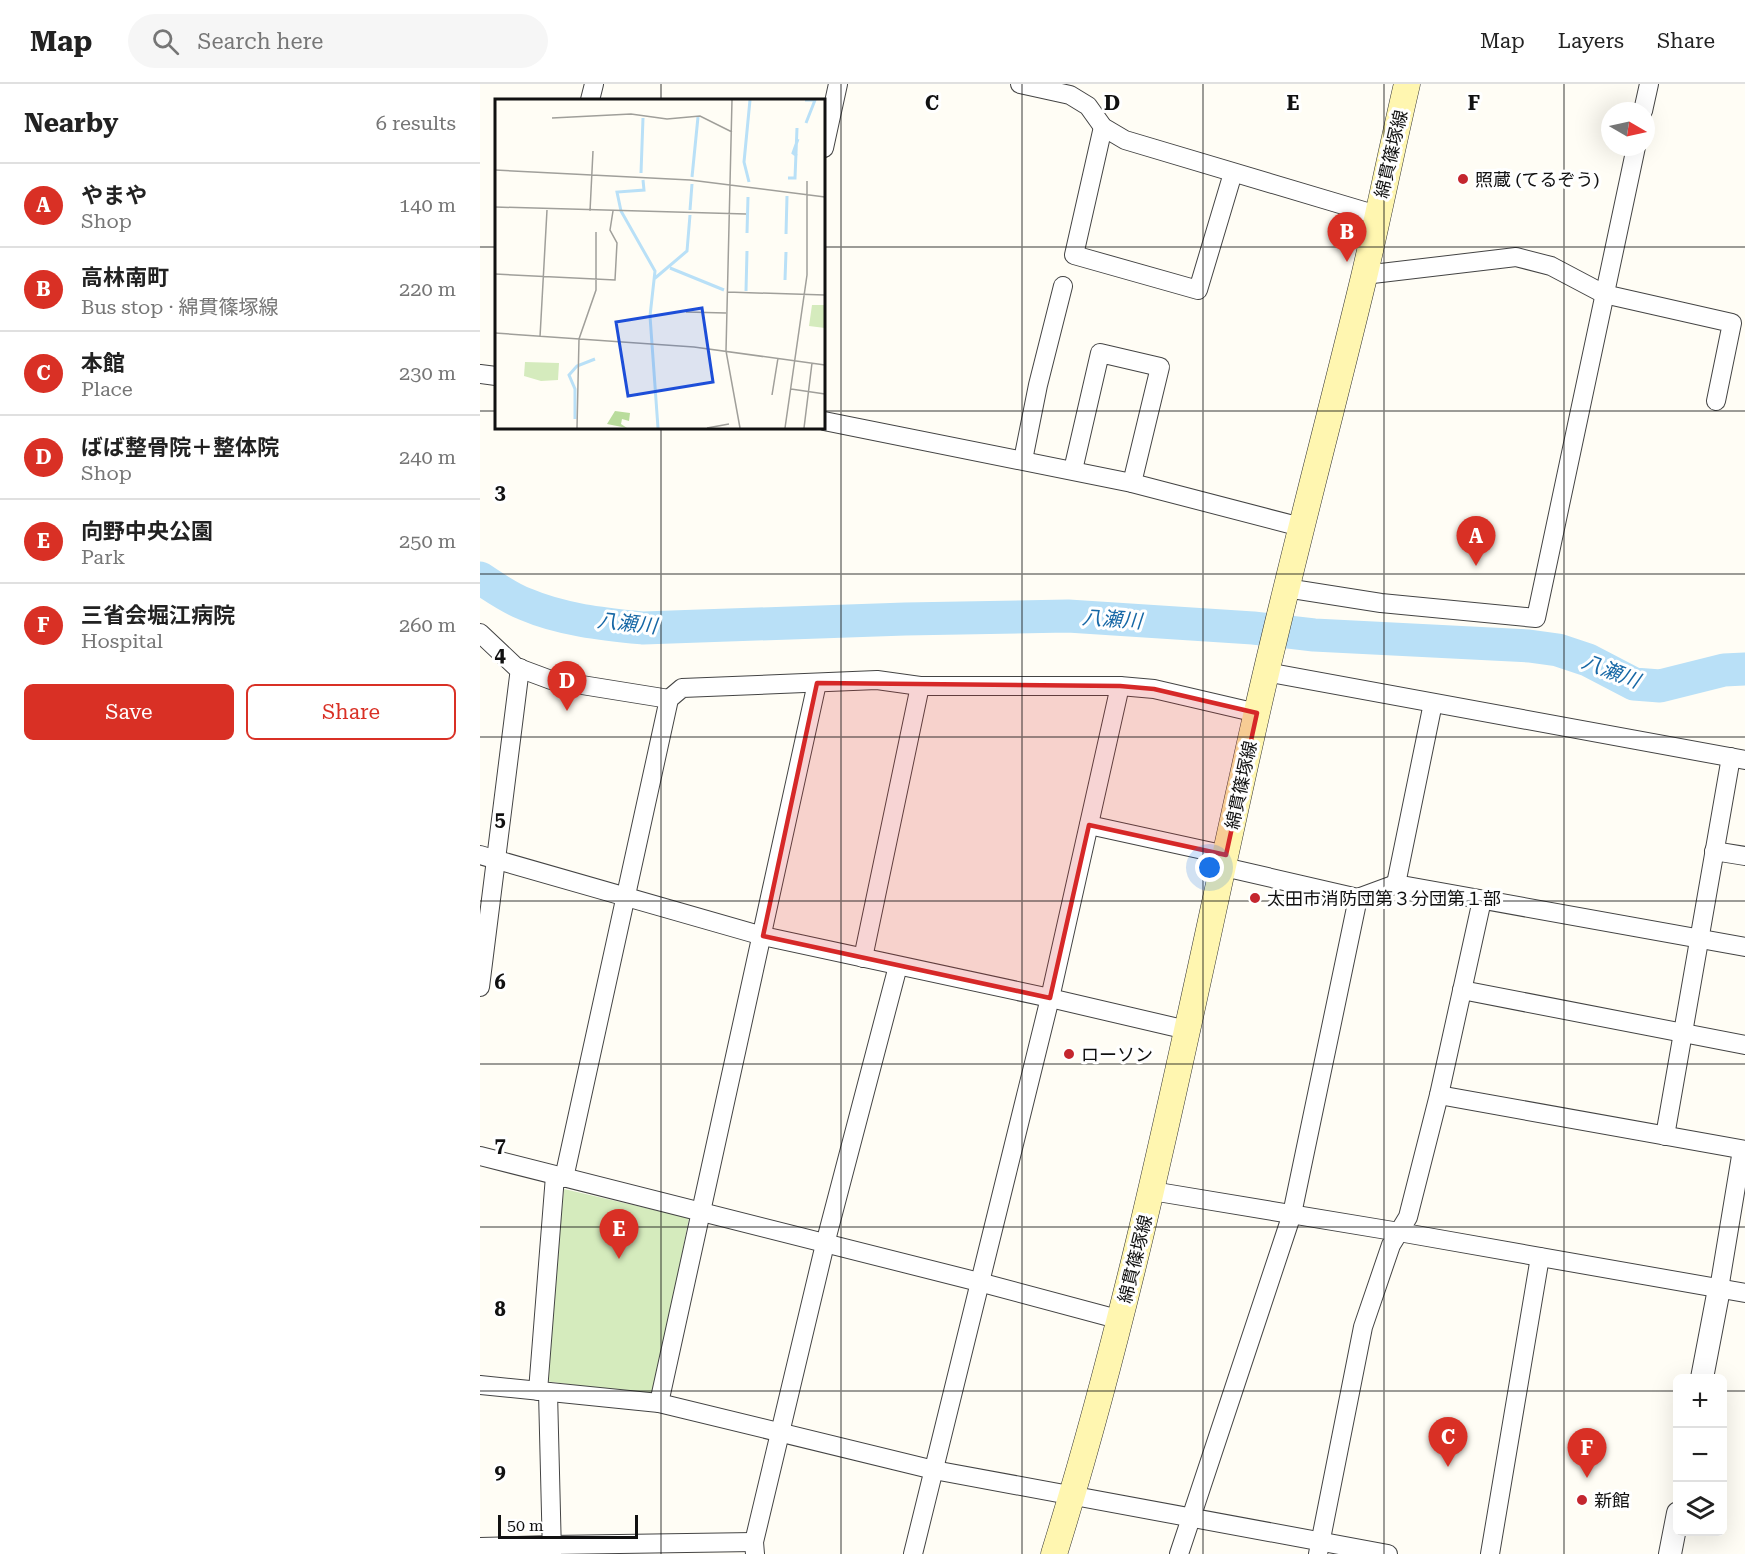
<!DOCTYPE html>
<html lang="en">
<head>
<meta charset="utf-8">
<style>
	:root { --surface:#fff; --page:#f6f6f6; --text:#222; --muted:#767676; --line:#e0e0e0; --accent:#d93025 }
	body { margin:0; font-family:"Roboto Serif","Noto Sans JP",serif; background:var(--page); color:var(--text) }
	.controls { position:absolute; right:18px; bottom:18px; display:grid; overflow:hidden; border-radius:9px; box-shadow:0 6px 24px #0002 }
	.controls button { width:54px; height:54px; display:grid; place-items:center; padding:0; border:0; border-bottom:2px solid var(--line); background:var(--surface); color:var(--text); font:30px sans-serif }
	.compass { position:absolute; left:1121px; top:18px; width:54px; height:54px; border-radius:50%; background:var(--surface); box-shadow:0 6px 24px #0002; rotate:99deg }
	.scale { position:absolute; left:18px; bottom:15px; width:140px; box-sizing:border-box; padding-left:6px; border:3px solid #111; border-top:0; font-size:16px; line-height:21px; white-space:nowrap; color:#111; -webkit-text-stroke:4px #fff; paint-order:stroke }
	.you { position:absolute; left:730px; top:784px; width:21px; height:21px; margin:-15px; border:4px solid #fff; border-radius:50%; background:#1a73e8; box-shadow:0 0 0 9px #1a73e833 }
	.badge { display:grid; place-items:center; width:39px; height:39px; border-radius:50%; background:var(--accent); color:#fff; font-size:20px; font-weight:700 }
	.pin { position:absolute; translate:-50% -50px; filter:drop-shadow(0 2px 3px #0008) }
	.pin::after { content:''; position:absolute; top:32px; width:21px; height:18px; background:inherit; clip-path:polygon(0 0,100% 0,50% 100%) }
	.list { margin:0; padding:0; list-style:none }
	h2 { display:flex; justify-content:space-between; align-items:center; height:78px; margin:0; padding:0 24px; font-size:26px }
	h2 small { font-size:20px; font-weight:400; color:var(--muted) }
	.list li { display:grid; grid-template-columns:39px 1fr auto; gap:18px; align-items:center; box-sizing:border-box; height:84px; padding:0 24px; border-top:2px solid var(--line) }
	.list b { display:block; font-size:22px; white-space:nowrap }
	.list p { margin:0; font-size:20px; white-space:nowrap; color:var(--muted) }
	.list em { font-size:20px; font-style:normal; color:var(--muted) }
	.actions { display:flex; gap:12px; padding:18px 24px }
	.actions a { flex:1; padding:14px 0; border:2px solid var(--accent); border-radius:9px; text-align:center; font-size:21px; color:var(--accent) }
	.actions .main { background:var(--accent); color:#fff }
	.icon { flex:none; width:33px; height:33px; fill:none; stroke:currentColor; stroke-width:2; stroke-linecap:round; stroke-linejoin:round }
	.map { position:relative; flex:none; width:1265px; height:1470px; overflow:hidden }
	header { display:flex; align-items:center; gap:36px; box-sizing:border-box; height:84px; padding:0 30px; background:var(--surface); border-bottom:2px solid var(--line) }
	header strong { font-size:28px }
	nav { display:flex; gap:33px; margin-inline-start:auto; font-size:21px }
	.search { width:420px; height:54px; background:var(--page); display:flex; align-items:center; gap:15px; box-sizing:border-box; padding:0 21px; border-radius:33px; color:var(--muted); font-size:22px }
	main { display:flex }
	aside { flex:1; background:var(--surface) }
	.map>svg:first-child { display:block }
</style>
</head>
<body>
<header>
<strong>Map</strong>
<div class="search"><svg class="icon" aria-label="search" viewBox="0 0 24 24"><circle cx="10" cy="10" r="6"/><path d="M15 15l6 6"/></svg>Search here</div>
<nav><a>Map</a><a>Layers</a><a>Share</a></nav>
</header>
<main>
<aside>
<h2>Nearby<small>6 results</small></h2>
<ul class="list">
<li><span class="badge">A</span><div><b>やまや</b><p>Shop</p></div><em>140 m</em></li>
<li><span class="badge">B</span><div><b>高林南町</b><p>Bus stop · 綿貫篠塚線</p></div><em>220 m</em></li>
<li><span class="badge">C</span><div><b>本館</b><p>Place</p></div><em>230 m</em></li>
<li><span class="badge">D</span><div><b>ばば整骨院＋整体院</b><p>Shop</p></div><em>240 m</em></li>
<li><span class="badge">E</span><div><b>向野中央公園</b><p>Park</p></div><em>250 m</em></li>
<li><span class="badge">F</span><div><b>三省会堀江病院</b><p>Hospital</p></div><em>260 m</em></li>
</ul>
<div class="actions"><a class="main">Save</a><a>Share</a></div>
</aside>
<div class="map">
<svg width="1265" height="1470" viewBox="0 0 1265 1470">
	<rect width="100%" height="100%" fill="#fffdf5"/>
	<path fill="#d5ebbd" d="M 84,1105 L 209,1134 L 174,1312 L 65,1297 Z"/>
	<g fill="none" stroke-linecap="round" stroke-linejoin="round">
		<path stroke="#b9e0f7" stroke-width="33" d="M 0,494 C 14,503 29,514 45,520 C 82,536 123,540 163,544 L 425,535 L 588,532 L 773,544 L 834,551 L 1049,562 L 1078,566 L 1108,576 L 1154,600 L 1180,602 L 1244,586 L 1265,585"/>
		<g stroke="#444" stroke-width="20">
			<g id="minor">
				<path d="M 540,0 L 590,11 L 608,22 L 623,43 L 645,56 L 897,131"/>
				<path d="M 110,16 L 114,0"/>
				<path d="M 1163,27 L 1169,0"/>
				<path d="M 623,43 L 594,171 L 718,206 L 753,89"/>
				<path d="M 344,64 L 358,0"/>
				<path d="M 884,191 L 1036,173 L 1071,182 L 1124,210 L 1252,239 L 1236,317"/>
				<path d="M 0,290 L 16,292"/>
				<path d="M 344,337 L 652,399 L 821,443"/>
				<path d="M 543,376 L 558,301 L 583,202"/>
				<path d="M 593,386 L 620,269 L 680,283 L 652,399"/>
				<path d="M 806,504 L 901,519 L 1056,534 L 1156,63"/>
				<path d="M 0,549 L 36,583 L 71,596 L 189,615"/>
				<path d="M 786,588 L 1265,676"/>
				<path d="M 609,741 L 746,771"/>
				<path d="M 1234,767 L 1265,772"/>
				<path d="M 0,771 L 283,852 L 570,914 L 707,946"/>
				<path d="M 744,783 L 878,814 L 916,800 L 1265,863"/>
				<path d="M 916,800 L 953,619"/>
				<path d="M 383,874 L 440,602"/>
				<path d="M 0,903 L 40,584"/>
				<path d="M 982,906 L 1265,961"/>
				<path d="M 959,1011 L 1265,1066"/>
				<path d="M 1185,1052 L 1251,673"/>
				<path d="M 0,1072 L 499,1198 L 641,1236"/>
				<path d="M 84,1094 L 189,615 L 202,604 L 397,596 L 440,602 L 640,602 L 674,605 L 777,629"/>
				<path d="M 672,1107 L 919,1148 L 1265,1209"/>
				<path d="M 1239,1205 L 1262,1066"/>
				<path d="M 0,1301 L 179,1319 L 454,1386 L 908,1470"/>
				<path d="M 58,1307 L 75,1092"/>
				<path d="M 68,1308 L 72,1470"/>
				<path d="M 179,1319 C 230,1079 286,839 337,599"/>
				<path d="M 0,1463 L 72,1461 L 274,1458"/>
				<path d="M 275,1470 L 274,1458 L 345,1160 L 418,882"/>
				<path d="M 433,1470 L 570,914 L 640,602"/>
				<path d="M 699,1470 L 812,1130 L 878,814"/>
				<path d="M 838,1470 L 883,1243 L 911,1161 L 928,1133 L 959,1011 L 1002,816"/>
				<path d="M 1010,1470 L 1060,1173"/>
			</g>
		</g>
		<g stroke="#444" stroke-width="24">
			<g id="tertiary">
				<path d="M 1222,1294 L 1239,1205"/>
				<path d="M 1190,1470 L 1198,1429"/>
			</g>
		</g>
		<g stroke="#333" stroke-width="27">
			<path id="secondary" d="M 574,1470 C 660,1194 713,910 777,628 C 810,482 849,338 884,193 C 899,129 912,64 927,0"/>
		</g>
		<use href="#minor" stroke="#fff" stroke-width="18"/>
		<use href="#tertiary" stroke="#fff" stroke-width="22"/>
		<use href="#secondary" stroke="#fff6b0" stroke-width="26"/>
	</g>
	<path fill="#d62828" fill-opacity="0.2" stroke="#d62828" stroke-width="4.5" stroke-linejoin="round" d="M 337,599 L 640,602 L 674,605 L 777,629 L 746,771 L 609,741 L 570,914 L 283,852 Z"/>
	<path fill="none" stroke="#111" stroke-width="1.5" stroke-opacity="0.55" d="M 181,0 L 181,16M 361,0 L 361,1470M 542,0 L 542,1470M 723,0 L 723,1470M 904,0 L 904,1470M 1084,0 L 1084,1470M 0,163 L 16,163M 344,163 L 1265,163M 0,327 L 16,327M 344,327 L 1265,327M 181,344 L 181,1470M 0,490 L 1265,490M 0,653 L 1265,653M 0,817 L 1265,817M 0,980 L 1265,980M 0,1143 L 1265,1143M 0,1307 L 1198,1307M 1242,1307 L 1265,1307"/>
	<g fill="#c4262e" stroke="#fff" stroke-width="2">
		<circle cx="983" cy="95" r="6"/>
		<circle cx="775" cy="814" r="6"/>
		<circle cx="589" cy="970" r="6"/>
		<circle cx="1102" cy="1416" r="6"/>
	</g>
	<g text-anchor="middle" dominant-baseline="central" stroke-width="6" stroke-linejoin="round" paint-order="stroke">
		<g font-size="18" fill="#111" stroke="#fff">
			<text transform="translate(911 70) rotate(-77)">綿貫篠塚線</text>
			<text transform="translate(761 701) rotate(-78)">綿貫篠塚線</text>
			<text transform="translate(655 1175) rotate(-76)">綿貫篠塚線</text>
		</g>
		<g font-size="18" fill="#111" stroke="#fff" text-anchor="start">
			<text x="995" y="95">照蔵 (てるぞう)</text>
			<text x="787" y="814">太田市消防団第３分団第１部</text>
			<text x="601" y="970">ローソン</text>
			<text x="1114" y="1416">新館</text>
		</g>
		<g font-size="20" font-style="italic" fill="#1768a6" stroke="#fff">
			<text transform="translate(632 535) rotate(4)">八瀬川</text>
			<text transform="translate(147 539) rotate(6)">八瀬川</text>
			<text transform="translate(1131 587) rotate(21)">八瀬川</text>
		</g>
	</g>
	<g transform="translate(15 15)">
		<rect width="330" height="330" fill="#fffdf5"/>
		<path d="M 317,206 L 330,206 L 330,229 L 314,227 ZM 30,263 L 64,264 L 63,281 L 46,282 L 29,277 Z" fill="#d5ebbd"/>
		<path d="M 120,312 L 135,314 L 134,322 L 127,320 L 126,325 L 132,329 L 112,325 Z" fill="#b9dc9c"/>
		<path fill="none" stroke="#b9e0f7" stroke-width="3" d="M 310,1 L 320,1 L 311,24M 302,57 L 298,54 L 303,40M 146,74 L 148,19M 197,78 L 203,18M 293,79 L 300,79 L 302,29M 148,81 L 149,91 L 122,93 L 126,112 L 160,172 L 155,217 L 163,329M 254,83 L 249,63 L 255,1M 195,111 L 197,85M 252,134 L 253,98M 291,135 L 292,97M 175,169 L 229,191M 159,180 L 192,152 L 195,116M 290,181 L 291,153M 251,192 L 252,152M 80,320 L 80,290 L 74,276 L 82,267 L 100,260"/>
		<path fill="none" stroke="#a09f9a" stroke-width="1.5" d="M 237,1 L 231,252 L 245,329M 57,19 L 136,15 L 172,20 L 205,17 L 237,33M 0,71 L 195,81 L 330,98M 0,108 L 251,115M 95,112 L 98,52M 0,175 L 120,181 L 122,144 L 115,131 L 118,112M 232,193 L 330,196M 191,213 L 231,214M 0,234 L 199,248 L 330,266M 45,238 L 52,111M 296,290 L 330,295M 277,296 L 283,259M 82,329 L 84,240 L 101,191 L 101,133M 212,329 L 234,325M 290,329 L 312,176 L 312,82M 309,329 L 317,264"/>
		<path fill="#1d4ed8" fill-opacity="0.15" stroke="#1d4ed8" stroke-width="3" d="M 207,209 L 218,283 L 133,297 L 121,223 Z"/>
		<rect width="330" height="330" fill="none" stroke="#111" stroke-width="3"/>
	</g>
	<g font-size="20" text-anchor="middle" font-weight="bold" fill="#111" stroke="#fff" stroke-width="6" stroke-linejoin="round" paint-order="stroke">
		<text x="452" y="26">C</text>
		<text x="632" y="26">D</text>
		<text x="813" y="26">E</text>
		<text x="994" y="26">F</text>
		<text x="20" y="415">3</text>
		<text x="20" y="578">4</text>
		<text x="20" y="742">5</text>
		<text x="20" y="905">6</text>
		<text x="20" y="1068">7</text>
		<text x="20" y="1232">8</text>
		<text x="20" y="1395">9</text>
	</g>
</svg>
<div class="controls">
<button>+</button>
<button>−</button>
<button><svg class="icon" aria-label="layers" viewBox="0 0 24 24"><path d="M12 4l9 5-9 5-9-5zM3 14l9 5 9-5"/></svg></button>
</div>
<svg class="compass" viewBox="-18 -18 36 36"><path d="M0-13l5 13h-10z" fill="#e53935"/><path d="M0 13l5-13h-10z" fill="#767676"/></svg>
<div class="scale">50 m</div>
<div class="you"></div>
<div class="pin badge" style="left:996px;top:482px">A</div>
<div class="pin badge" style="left:867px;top:178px">B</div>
<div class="pin badge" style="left:968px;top:1383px">C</div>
<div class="pin badge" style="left:87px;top:627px">D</div>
<div class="pin badge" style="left:139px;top:1175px">E</div>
<div class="pin badge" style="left:1107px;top:1394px">F</div>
</div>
</main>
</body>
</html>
